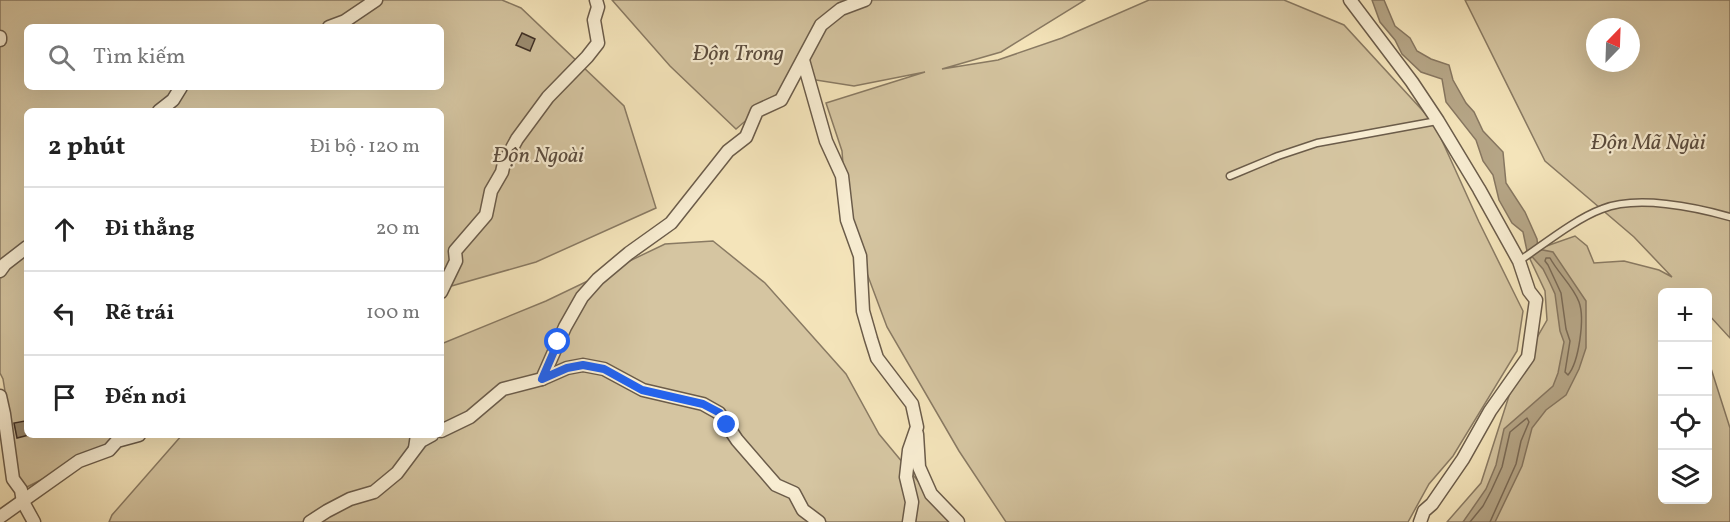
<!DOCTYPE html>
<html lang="vi">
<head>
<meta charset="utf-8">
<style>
	:root { --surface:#fff; --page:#f2f2f2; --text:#222; --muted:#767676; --line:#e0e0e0 }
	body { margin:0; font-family:Vollkorn,serif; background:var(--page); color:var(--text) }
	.controls { position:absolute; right:18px; bottom:18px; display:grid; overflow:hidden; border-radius:9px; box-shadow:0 6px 24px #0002 }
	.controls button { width:54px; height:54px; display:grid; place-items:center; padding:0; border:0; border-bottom:2px solid var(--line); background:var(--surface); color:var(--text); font:30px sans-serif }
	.compass { position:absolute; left:1586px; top:18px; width:54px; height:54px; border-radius:50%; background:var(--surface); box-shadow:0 6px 24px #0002; rotate:23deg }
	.stop { position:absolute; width:18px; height:18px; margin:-14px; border:4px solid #2563eb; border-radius:50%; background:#fff }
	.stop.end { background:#2563eb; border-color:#fff; box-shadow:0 2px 6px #0008 }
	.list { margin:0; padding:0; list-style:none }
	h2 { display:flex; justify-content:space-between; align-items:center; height:78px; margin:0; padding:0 24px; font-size:26px }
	h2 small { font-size:20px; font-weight:400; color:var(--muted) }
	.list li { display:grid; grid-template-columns:39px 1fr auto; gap:18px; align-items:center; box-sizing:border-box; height:84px; padding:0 24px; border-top:2px solid var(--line) }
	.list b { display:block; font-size:22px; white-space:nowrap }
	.list em { font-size:20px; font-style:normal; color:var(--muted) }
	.icon { flex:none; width:33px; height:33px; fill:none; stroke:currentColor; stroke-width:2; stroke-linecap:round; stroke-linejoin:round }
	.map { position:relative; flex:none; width:1730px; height:522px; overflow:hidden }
	.search { position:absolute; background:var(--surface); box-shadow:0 6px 24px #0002; left:24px; top:24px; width:420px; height:66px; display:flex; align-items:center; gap:15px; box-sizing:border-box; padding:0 21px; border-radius:9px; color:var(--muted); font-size:22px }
	.panel { position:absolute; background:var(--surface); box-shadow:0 6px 24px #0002; left:24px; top:108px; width:420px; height:330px; border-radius:9px }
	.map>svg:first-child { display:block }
</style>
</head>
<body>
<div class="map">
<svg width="1730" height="522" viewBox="0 0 1730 522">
	<rect width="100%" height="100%" fill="#f4e4ba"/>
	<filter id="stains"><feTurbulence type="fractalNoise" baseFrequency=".00333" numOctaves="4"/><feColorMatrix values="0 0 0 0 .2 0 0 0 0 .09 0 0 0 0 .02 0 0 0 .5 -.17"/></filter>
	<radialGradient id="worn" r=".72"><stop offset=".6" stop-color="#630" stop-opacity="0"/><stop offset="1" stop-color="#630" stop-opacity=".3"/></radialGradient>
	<g fill="#d5c5a1" stroke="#897a63" stroke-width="1.5" fill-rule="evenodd">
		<path d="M 0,0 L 502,0 L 521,8 L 624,106 L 656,208 L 536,262 L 441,289 L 441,111 L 27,111 L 27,435 L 130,435 L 21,490 L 3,379 L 0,373 ZM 27,27 L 441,27 L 441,87 L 27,87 Z"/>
		<path d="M 612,0 L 1085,0 L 1001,52 L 942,69 L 998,60 L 1062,38 L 1149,0 L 1284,0 L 1344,25 L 1434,123 L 1479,222 L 1523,311 L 1517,351 L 1453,456 L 1429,484 L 1408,522 L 1006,522 L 959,451 L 887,327 L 847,220 L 842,151 L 826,103 L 925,72 L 854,86 L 797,77 L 736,129 L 670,66 Z"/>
		<path d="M 1465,0 L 1730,0 L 1730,338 L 1708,314 L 1708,292 L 1662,292 L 1662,500 L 1708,500 L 1708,359 L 1730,428 L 1730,522 L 1447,522 L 1481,483 L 1516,374 L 1547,320 L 1545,291 L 1530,259 L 1538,249 L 1575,236 L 1587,246 L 1594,263 L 1624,261 L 1659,270 L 1672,277 L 1634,237 L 1545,161 ZM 1595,27 L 1631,27 L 1631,63 L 1595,63 Z"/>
		<path d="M 713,241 L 765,283 L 846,374 L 879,434 L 952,522 L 109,522 L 112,515 L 182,435 L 441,435 L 441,344 L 546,301 L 665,244 Z"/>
	</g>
	<path fill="#b6a687" stroke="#867660" stroke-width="1.5" d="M 1372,0 L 1384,0 L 1395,26 L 1410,38 L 1417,51 L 1431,59 L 1449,65 L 1453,80 L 1466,103 L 1474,112 L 1483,131 L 1503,152 L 1506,183 L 1525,212 L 1537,239 L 1538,249 L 1553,252 L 1586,301 L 1586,348 L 1579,369 L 1566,395 L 1546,410 L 1532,428 L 1522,466 L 1495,522 L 1463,522 L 1486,489 L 1496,465 L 1504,429 L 1553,386 L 1558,373 L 1564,342 L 1560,331 L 1555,294 L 1550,283 L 1543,269 L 1527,251 L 1523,232 L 1512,223 L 1499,200 L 1493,175 L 1483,161 L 1476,140 L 1446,102 L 1442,79 L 1421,72 L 1402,54 L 1395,40 L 1380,22 Z"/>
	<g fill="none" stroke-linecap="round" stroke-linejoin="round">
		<g stroke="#7a6a56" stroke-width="1.5">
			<path d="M 1546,258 L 1550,258 C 1558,273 1573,286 1579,302 C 1585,318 1579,362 1568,375 L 1565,372 L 1570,341 L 1566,329 L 1561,293 L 1548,265 L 1545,261 Z"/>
			<path d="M 1470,522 L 1483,506 L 1491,491 L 1502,467 L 1510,432 L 1527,418 L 1529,422 L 1521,441 L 1516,464 L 1490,522"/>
		</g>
	</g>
	<g fill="#9c8d72" stroke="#3d2e25" stroke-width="1.5">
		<path d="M 522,33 L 535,39 L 530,51 L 516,45 Z"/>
		<path d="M 25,421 L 29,435 L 17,438 L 14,423 Z"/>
	</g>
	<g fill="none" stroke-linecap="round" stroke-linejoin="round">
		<g stroke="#6b5c4a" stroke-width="9">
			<g id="service">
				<path d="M 1230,176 L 1278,156 L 1317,143 L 1437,121"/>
				<path d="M 1519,261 C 1543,245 1575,219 1602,209 C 1637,195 1695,207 1730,217"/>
				<path d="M 412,448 L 414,435"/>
			</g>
		</g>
		<g stroke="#6b5c4a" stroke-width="15">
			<g id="minor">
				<path d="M 1350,0 L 1412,82 L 1438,121 L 1479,189 L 1519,261 L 1529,291 L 1536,300 L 1528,357 L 1490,411 L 1463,459 L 1432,504 L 1424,511 L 1420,522"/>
				<path d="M 329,27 L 345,21 L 376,0"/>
				<path d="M 0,37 L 0,40"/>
				<path d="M 803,60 L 826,141 L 842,176 L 847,220 L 860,256 L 863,311 L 871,339 L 877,358 L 912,404 L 917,427 L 909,450 L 906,477 L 912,502 L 909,522"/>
				<path d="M 159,111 L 173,100 L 181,87"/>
				<path d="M 0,271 L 5,264 L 27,247"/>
				<path d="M 441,292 L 456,261 L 455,251 L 486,215 L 491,191 L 502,172 L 504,163 L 517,139 L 548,97 L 587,57 L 598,43 L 594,20 L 598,7 L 596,0"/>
				<path d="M 542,379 L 567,368 L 583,365 L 604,369 L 643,390 L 703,404 L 719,413 L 737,440 L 776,485 L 794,493 L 803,510 L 819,522"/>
				<path d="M 0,396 L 4,414 L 13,479 L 21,490 L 23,502 L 34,522"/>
				<path d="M 441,431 L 470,417 L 503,389 L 542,379 L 565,327 L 582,297 L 598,279 L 629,253 L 671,223 L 728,151 L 746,137 L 757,111 L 781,100 L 821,25 L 841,9 L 865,0"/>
				<path d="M 917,434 L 919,467 L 931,494 L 958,522"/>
				<path d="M 0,517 L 79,461 L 109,450 L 117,441 L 139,435"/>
				<path d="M 310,522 L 327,511 L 350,499 L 374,492 L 397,473 L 421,441 L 432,435"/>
			</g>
		</g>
		<use href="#service" stroke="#f8edd2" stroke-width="6"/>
		<use href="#minor" stroke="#f8edd2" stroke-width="12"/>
	</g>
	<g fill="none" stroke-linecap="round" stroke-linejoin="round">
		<path stroke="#2563eb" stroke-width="8" d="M 558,342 L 542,379 L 567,368 L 583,365 L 604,369 L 642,390 L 703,404 L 720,413 L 727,425"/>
	</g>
	<g text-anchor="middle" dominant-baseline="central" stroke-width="4.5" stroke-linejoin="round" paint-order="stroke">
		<g font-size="22" font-style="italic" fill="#5b4c3e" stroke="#f8edd2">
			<text x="738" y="54">Độn Trong</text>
			<text x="1648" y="143">Độn Mã Ngài</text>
			<text x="538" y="156">Độn Ngoài</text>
		</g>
	</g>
	<rect width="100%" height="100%" filter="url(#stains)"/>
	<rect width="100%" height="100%" fill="url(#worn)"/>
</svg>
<div class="controls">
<button>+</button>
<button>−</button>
<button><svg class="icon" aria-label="locate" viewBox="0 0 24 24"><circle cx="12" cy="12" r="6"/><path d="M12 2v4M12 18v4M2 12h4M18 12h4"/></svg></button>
<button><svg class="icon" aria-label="layers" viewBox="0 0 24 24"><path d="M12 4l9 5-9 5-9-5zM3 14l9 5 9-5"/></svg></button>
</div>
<svg class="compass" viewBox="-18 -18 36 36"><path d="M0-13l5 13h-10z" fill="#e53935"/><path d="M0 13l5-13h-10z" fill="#767676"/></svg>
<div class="stop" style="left:558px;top:342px"></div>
<div class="stop end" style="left:727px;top:425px"></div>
<div class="search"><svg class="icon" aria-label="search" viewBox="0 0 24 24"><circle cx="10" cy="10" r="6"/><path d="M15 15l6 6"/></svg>Tìm kiếm</div>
<section class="panel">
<h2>2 phút<small>Đi bộ · 120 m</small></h2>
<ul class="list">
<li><svg class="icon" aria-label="ahead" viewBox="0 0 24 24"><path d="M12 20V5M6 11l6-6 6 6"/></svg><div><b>Đi thẳng</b></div><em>20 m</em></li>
<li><svg class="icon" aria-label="left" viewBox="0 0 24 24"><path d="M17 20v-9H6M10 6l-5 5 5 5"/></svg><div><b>Rẽ trái</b></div><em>100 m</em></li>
<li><svg class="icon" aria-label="arrive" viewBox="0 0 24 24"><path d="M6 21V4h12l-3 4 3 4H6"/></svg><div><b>Đến nơi</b></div></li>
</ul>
</section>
</div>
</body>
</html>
